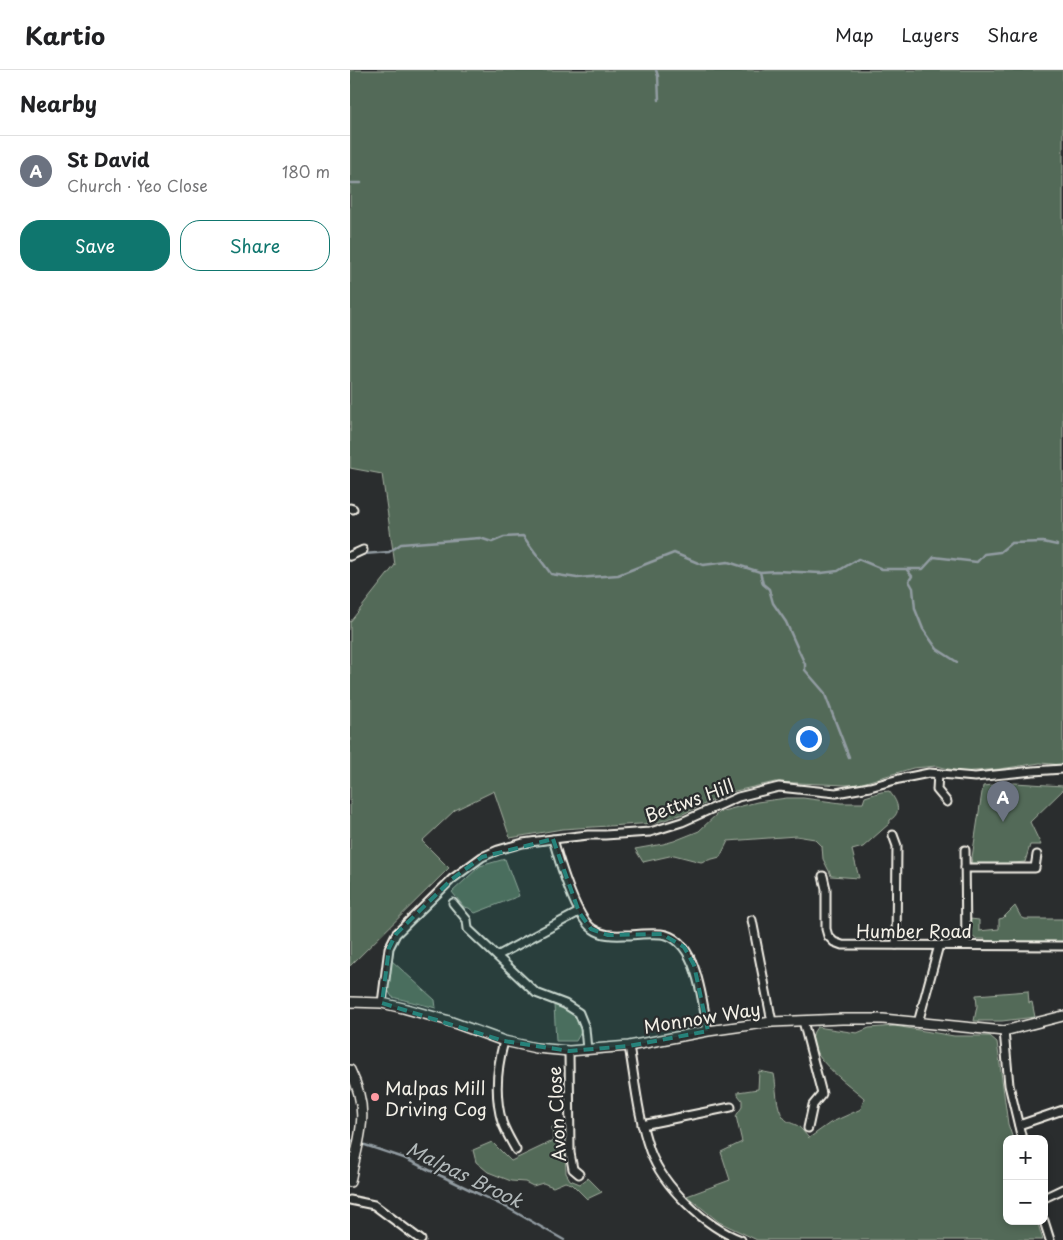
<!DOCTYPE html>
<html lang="en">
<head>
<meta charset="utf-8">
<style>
	:root { --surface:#fff; --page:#f2f2f2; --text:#202124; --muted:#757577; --line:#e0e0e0; --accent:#0f766e }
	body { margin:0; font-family:"Playpen Sans",sans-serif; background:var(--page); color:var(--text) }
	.controls { position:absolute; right:15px; bottom:15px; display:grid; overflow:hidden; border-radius:10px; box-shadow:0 2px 8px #0003 }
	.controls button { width:45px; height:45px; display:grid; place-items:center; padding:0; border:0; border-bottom:1px solid var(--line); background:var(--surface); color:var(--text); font:25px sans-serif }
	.you { position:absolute; left:458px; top:668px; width:18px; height:18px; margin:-12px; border:4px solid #fff; border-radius:50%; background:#1a73e8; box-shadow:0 0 0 8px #1a73e833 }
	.badge { display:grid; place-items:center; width:32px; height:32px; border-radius:50%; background:var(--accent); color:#fff; font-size:16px; font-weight:700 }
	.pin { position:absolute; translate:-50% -41px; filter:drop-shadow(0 1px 2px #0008) }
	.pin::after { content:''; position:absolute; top:26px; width:18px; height:15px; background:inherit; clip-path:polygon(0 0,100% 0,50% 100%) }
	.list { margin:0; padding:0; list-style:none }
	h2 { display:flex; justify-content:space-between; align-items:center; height:65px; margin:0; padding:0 20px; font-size:21px }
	h2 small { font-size:16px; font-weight:400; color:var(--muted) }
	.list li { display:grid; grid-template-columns:32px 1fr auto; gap:15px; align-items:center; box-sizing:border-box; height:70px; padding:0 20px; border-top:1px solid var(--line) }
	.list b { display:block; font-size:19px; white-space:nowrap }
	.list p { margin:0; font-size:16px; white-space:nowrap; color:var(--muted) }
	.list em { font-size:16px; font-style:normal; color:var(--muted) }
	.actions { display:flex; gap:10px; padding:15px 20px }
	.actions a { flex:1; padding:11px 0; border:1px solid var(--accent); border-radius:20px; text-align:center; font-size:18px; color:var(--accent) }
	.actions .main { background:var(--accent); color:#fff }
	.map { position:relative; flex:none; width:713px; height:1170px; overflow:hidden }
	header { display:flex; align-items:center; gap:30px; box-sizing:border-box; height:70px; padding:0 25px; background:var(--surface); border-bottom:1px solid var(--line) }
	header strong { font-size:24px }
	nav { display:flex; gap:28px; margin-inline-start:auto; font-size:18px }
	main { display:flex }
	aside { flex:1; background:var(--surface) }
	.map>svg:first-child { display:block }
</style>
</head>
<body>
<header>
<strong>Kartio</strong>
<nav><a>Map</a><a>Layers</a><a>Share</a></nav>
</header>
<main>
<aside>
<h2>Nearby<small></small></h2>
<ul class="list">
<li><span class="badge" style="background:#6b7280">A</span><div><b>St David</b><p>Church · Yeo Close</p></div><em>180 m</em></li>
</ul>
<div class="actions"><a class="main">Save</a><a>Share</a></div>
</aside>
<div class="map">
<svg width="713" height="1170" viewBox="0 0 713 1170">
	<rect width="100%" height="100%" fill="#2a2d2e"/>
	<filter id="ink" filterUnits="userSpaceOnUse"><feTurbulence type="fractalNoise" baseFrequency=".02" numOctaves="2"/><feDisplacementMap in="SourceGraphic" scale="10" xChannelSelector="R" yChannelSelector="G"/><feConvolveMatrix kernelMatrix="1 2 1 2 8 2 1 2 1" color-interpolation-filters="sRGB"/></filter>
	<g filter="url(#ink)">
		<g fill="#536b58" stroke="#a4aea0">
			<path d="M 0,0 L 713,0 L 713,695 L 690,693 L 650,699 L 611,702 L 587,696 L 563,698 L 509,714 L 496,715 L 425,712 L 381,722 L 333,744 L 305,753 L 212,759 L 160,768 L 144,721 L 105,740 L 72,771 L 99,798 L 0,896 L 0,552 L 45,495 L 32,404 L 0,398 Z"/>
			<path d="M 665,713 L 713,716 L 713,720 L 680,752 L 691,775 L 680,775 L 675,792 L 654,794 L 621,794 L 633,716 Z"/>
			<path d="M 539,721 C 547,731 553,742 540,750 L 540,753 L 513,777 L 502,780 L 509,808 L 481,806 L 480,803 L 473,789 L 472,776 L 465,769 L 446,766 L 378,771 L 370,787 L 351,792 L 324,785 L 293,792 L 285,779 L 313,774 L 324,771 L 349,761 L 369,742 L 407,732 L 437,728 L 453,728 L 491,733 L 513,733 L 515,727 L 531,722 Z"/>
			<path d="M 155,789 L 169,826 L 125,843 L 119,838 L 114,837 L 102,822 L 130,796 Z"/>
			<path d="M 665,836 L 671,847 L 675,849 L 713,849 L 713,872 L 635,872 L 635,869 L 626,869 L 621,866 L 620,849 L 629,850 L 629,861 L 649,859 L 649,849 L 653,848 Z"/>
			<path d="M 41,890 L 85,930 L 86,938 L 42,927 L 38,920 Z"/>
			<path d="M 678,921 L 679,933 L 682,932 L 685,947 L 652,951 L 624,951 L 627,936 L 626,925 Z"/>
			<path d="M 204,935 C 220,942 227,943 231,962 L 226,971 L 206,971 Z"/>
			<path d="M 545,956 L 604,966 L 640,966 L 647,972 L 658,1054 L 663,1069 L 657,1069 L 657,1151 L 687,1151 L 693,1170 L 407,1170 L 369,1152 L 337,1126 L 380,1110 L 371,1082 L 392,1072 L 386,1046 L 392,1037 L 392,1030 L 388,1025 L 388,1022 L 408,1019 L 409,1001 L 424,1004 C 427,1017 425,1037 434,1048 C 438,1053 443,1053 448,1056 C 452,1059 456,1065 459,1068 L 480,1053 L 511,1039 L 514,1028 C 500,1015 456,986 463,964 C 464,961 466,959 467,957 L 507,963 L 519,958 Z"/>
			<path d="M 202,1057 L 214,1058 L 216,1103 L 220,1110 L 230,1114 L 238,1108 L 252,1122 L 237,1129 L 222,1114 L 215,1112 L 203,1117 L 193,1113 L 183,1116 L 175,1112 L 161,1111 L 138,1102 L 126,1092 L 123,1080 L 142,1072 L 161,1091 L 203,1071 Z"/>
		</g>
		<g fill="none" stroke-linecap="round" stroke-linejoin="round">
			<g stroke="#929ca2" stroke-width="2.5">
				<path d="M 306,0 L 308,6 L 309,30"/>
				<path d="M 0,113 L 11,113"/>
				<path d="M 0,491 L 14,484 L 39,482 L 51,474 L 130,468 L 142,472 L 154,467 L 173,466 L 201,504 L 227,508 L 268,505 L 324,483 L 353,495 L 378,492 L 410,502 L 426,501 L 471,503 L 488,501 L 508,489 L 532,499 L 573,499 L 584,487 L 627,492 L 634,484 L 650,482 L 661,473 L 693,472 L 707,475"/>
				<path d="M 557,500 L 562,506 L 559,511 L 563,518 L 565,539 L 573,559 L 587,579 L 607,592"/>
				<path d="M 410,502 L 413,514 L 419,519 L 423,533 L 436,552 L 448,579 L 455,594 L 455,600 L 474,622 L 499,687"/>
				<path d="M 0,1070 L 54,1088 L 158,1138 L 214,1170"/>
			</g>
			<g stroke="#f4f1e8" stroke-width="11">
				<g id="minor">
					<path d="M 0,438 L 3,439"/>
					<path d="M 0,486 L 13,480"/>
					<path d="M 588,704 L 587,720 L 597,732"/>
					<path d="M 543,765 L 547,776 L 546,875"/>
					<path d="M 203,769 C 209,790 225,847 243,859 C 254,867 267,865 280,865 C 290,864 301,863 311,864 C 348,868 352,933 358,961"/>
					<path d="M 615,780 L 616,875"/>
					<path d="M 615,798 L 685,798 L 687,785"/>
					<path d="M 473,806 L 476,819 L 476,859 L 478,866 L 484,872 L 492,875 L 713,876"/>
					<path d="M 103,833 L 117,850 L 118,859 L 186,923 L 215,934 L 229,943 L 235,958 L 237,980"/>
					<path d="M 402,850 L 422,952"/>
					<path d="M 147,886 L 229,842"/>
					<path d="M 32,933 L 39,878 L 46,864 L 102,809 L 132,787 L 148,780 L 173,773 L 203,769 L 238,765 L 255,765 L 300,762 L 332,752 L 388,727 L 429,717 L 486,723 L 520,717 L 549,709 L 579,703 L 625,707 L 683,701 L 713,699"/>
					<path d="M 453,951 L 472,1024 L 463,1035 L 458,1058"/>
					<path d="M 568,953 L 589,875"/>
					<path d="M 654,961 L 659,1015 L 672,1069"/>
					<path d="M 154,971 C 147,997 144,1025 152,1052 C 155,1061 161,1071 166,1080"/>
					<path d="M 279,976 C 285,1011 288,1047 300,1081 C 313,1116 355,1157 391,1170"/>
					<path d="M 219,981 L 220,1083 L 223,1099 L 229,1104"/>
					<path d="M 292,1055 L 381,1037"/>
					<path d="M 669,1055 L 713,1040"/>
					<path d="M 694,1128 L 713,1119"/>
					<path d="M 0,1130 L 24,1135 L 71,1170"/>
					<path d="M 694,1151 L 700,1170"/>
				</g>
			</g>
			<g stroke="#f4f1e8" stroke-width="12">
				<g id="tertiary">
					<path d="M 0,932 L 32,933 L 53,938 L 96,950 L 154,971 L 186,978 L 219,981 L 279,976 L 358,961 L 422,952 L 492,949 L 533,949 L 654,961 L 713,946"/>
					<path d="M 0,1000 C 22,1045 8,1067 0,1112"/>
				</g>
			</g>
			<use href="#minor" stroke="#2a2d2e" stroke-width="7"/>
			<use href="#tertiary" stroke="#2a2d2e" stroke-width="9"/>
		</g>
	</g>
	<path fill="#26827a" fill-opacity="0.2" stroke="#26827a" stroke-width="4" stroke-dasharray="10 6" stroke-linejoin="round" d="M 203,769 L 229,842 L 241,859 L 258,865 L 312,864 L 334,877 L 344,895 L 358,961 L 279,976 L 219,981 L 154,971 L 32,933 L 39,878 L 46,864 L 102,809 L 132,787 Z"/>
	<circle fill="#ff9aa2" stroke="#2a2d2e" stroke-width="2" cx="25" cy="1027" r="5"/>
	<g text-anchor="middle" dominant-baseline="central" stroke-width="4.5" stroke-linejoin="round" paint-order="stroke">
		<g font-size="18" fill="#f4f1e8" stroke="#2a2d2e">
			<text transform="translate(339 730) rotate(-20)">Bettws Hill</text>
			<text x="564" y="860">Humber Road</text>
			<text transform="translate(352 947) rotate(-9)">Monnow Way</text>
			<text transform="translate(206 1044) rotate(-93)">Avon Close</text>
		</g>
		<g font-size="18" fill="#f4f1e8" stroke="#2a2d2e" text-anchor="start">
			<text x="35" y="1017">Malpas Mill<tspan x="35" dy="21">Driving Cog</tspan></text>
		</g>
		<g font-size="19" font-style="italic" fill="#b2b9ba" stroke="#2a2d2e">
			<text transform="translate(115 1104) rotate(26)">Malpas Brook</text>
		</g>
	</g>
</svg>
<div class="controls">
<button>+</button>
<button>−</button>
</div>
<div class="you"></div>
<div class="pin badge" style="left:653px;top:752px;background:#6b7280">A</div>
</div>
</main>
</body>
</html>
